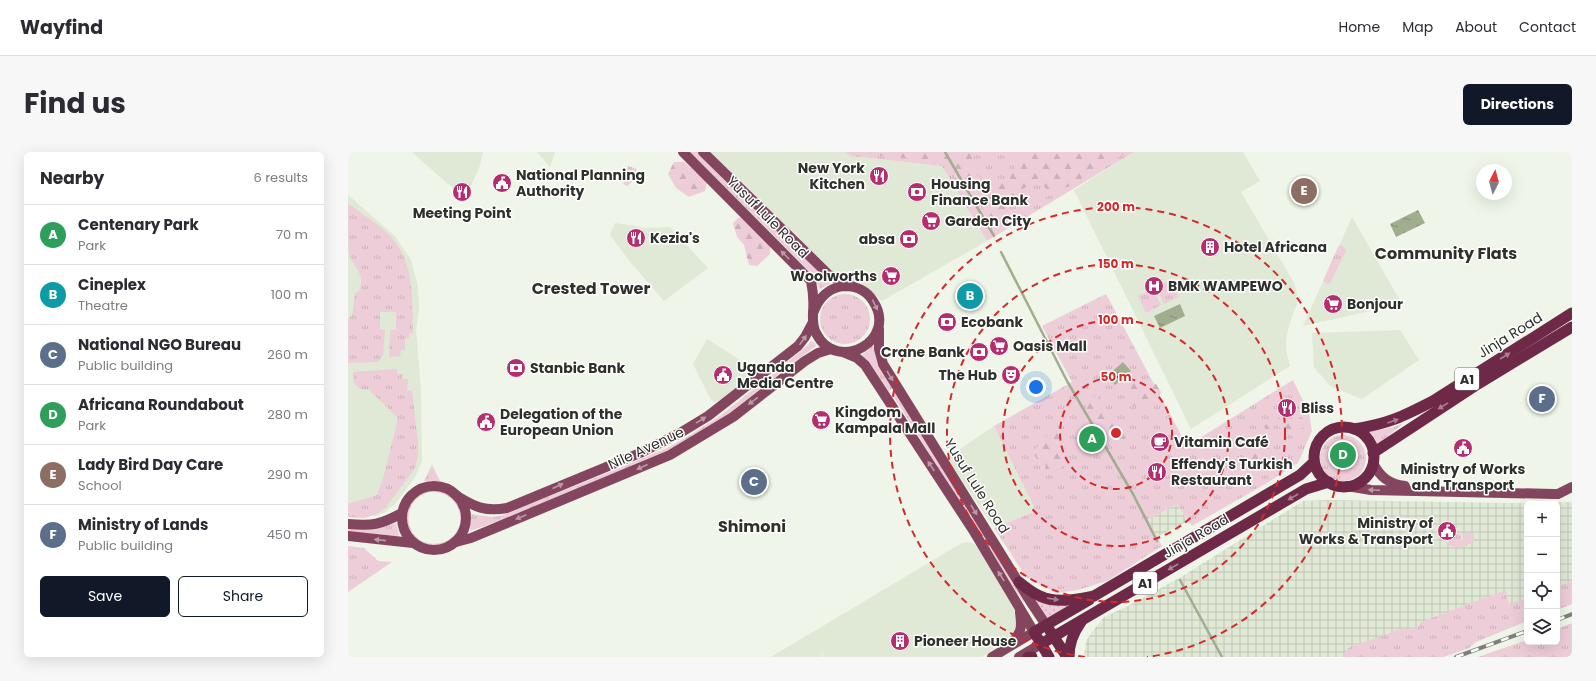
<!DOCTYPE html>
<html lang="en">
<head>
<meta charset="utf-8">
<style>
	:root { --surface:#fff; --page:#f7f7f7; --text:#2b2b33; --muted:#7c7c81; --line:#e1e1e2; --accent:#111827 }
	body { margin:0; font-family:Poppins,sans-serif; background:var(--page); color:var(--text) }
	.controls { position:absolute; right:12px; bottom:12px; display:grid; overflow:hidden; border-radius:6px; box-shadow:0 4px 16px #0002 }
	.controls button { width:36px; height:36px; display:grid; place-items:center; padding:0; border:0; border-bottom:1px solid var(--line); background:var(--surface); color:var(--text); font:20px sans-serif }
	.compass { position:absolute; left:1128px; top:12px; width:36px; height:36px; border-radius:50%; background:var(--surface); box-shadow:0 4px 16px #0002; rotate:6deg }
	.you { position:absolute; left:688px; top:235px; width:14px; height:14px; margin:-10px; border:3px solid #fff; border-radius:50%; background:#1a73e8; box-shadow:0 0 0 6px #1a73e833 }
	.badge { display:grid; place-items:center; width:26px; height:26px; border-radius:50%; background:var(--accent); color:#fff; font-size:13px; font-weight:700 }
	.pin { position:absolute; translate:-50% -50%; border:2px solid #fff; box-shadow:0 1px 4px #0006 }
	.list { margin:0; padding:0; list-style:none }
	h2 { display:flex; justify-content:space-between; align-items:center; height:52px; margin:0; padding:0 16px; font-size:17px }
	h2 small { font-size:13px; font-weight:400; color:var(--muted) }
	.list li { display:grid; grid-template-columns:26px 1fr auto; gap:12px; align-items:center; box-sizing:border-box; height:60px; padding:0 16px; border-top:1px solid var(--line) }
	.list b { display:block; font-size:15px; white-space:nowrap }
	.list p { margin:0; font-size:13px; white-space:nowrap; color:var(--muted) }
	.list em { font-size:13px; font-style:normal; color:var(--muted) }
	.actions { display:flex; gap:8px; padding:12px 16px }
	.actions a { flex:1; padding:9px 0; border:1px solid var(--accent); border-radius:6px; text-align:center; font-size:14px; color:var(--accent) }
	.actions .main { background:var(--accent); color:#fff }
	.icon { flex:none; width:22px; height:22px; fill:none; stroke:currentColor; stroke-width:2; stroke-linecap:round; stroke-linejoin:round }
	.map { position:relative; flex:none; width:1224px; height:505px; overflow:hidden; border-radius:6px }
	header { display:flex; align-items:center; gap:24px; box-sizing:border-box; height:56px; padding:0 20px; background:var(--surface); border-bottom:1px solid var(--line) }
	header strong { font-size:19px }
	nav { display:flex; gap:22px; margin-inline-start:auto; font-size:14px }
	.intro { display:flex; align-items:center; justify-content:space-between; box-sizing:border-box; height:96px; padding:0 24px }
	h1 { margin:0; font-size:28px }
	.button { padding:10px 18px; border-radius:6px; background:var(--accent); color:#fff; font-size:14px; font-weight:700 }
	main { display:flex; gap:24px; padding:0 24px }
	aside { flex:1; background:var(--surface); border-radius:6px; box-shadow:0 4px 16px #0002 }
	.map>svg:first-child { display:block }
</style>
</head>
<body>
<header>
<strong>Wayfind</strong>
<nav><a>Home</a><a>Map</a><a>About</a><a>Contact</a></nav>
</header>
<div class="intro"><h1>Find us</h1><a class="button">Directions</a></div>
<main>
<aside>
<h2>Nearby<small>6 results</small></h2>
<ul class="list">
<li><span class="badge" style="background:#2e9e5b">A</span><div><b>Centenary Park</b><p>Park</p></div><em>70 m</em></li>
<li><span class="badge" style="background:#0f9aa8">B</span><div><b>Cineplex</b><p>Theatre</p></div><em>100 m</em></li>
<li><span class="badge" style="background:#5c6f8a">C</span><div><b>National NGO Bureau</b><p>Public building</p></div><em>260 m</em></li>
<li><span class="badge" style="background:#2e9e5b">D</span><div><b>Africana Roundabout</b><p>Park</p></div><em>280 m</em></li>
<li><span class="badge" style="background:#8d6e63">E</span><div><b>Lady Bird Day Care</b><p>School</p></div><em>290 m</em></li>
<li><span class="badge" style="background:#5c6f8a">F</span><div><b>Ministry of Lands</b><p>Public building</p></div><em>450 m</em></li>
</ul>
<div class="actions"><a class="main">Save</a><a>Share</a></div>
</aside>
<div class="map">
<svg width="1224" height="505" viewBox="0 0 1224 505">
	<defs>
		<pattern id="industrial-grid" width="8" height="8" patternUnits="userSpaceOnUse"><rect width="8" height="8" fill="#e0e8d6"/><path d="M0 4h8M4 0v8" fill="none" stroke="#c0c7b8"/></pattern>
		<pattern id="grass-tufts" width="24" height="20" patternUnits="userSpaceOnUse"><rect width="24" height="20" fill="#edcdd8"/><path d="M3 7l-1-3M5 7V3M7 7l1-3M15 17l-1-3M17 17v-4M19 17l1-3" fill="none" stroke="#ccb0ba"/></pattern>
		<pattern id="forest-firs" width="22" height="20" patternUnits="userSpaceOnUse"><rect width="22" height="20" fill="#edcdd8"/><path d="M5 1l3.5 6h-7zM16 11l3.5 6h-7z" fill="#ccb0ba"/></pattern>
		<pattern id="garden-dots" width="8" height="8" patternUnits="userSpaceOnUse"><rect width="8" height="8" fill="#edcdd8"/><path d="M2 2h.1M6 6h.1" fill="none" stroke="#ccb0ba" stroke-width="1.8" stroke-linecap="round"/></pattern>
		<pattern id="water-ripples" width="26" height="14" patternUnits="userSpaceOnUse"><rect width="26" height="14" fill="#a1ad8f"/><path d="M2 4q2-2 4 0t4 0M15 11q2-2 4 0t4 0" fill="none" stroke="#848d75"/></pattern>
	</defs>
	<rect width="100%" height="100%" fill="#eff5e8"/>
	<g fill="#e0e8d6">
		<path d="M 64,0 L 135,0 L 131,16 L 117,47 Z"/>
		<path d="M 189,0 L 207,0 L 202,15 Z"/>
		<path d="M 360,0 L 497,0 L 503,4 L 594,14 L 639,89 L 534,149 L 520,137 L 480,119 Z"/>
		<path d="M 786,0 L 895,0 L 912,29 L 893,40 L 946,131 L 949,141 L 949,152 L 942,170 L 938,187 L 938,198 L 942,214 L 843,277 L 726,38 Z"/>
		<path d="M 0,43 L 47,84 L 63,108 L 70,135 L 71,157 L 68,178 L 73,237 L 74,309 L 67,325 L 47,352 L 36,361 L 27,364 L 0,362 Z"/>
		<path d="M 1004,65 L 1054,152 L 955,174 Z"/>
		<path d="M 267,71 L 299,76 L 322,75 L 360,116 L 316,149 L 280,107 L 262,83 Z"/>
		<path d="M 1052,178 L 1071,208 L 1014,247 L 982,234 L 966,215 L 964,181 Z"/>
		<path d="M 359,187 L 411,220 L 375,247 L 366,250 L 362,246 L 345,212 Z"/>
		<path d="M 646,274 L 688,359 L 646,376 L 599,306 Z"/>
		<path d="M 618,390 L 624,391 L 629,394 L 665,452 L 668,464 L 668,473 L 664,483 L 637,503 L 634,505 L 476,505 L 471,496 L 475,505 L 423,505 L 597,401 L 612,392 Z"/>
	</g>
	<g fill="url(#industrial-grid)">
		<path d="M 979,348 L 1159,351 L 1224,350 L 1224,429 L 1209,434 L 1209,352 L 1179,352 L 1179,446 L 1036,505 L 736,505 L 738,489 L 744,480 L 756,465 L 776,456 L 833,425 L 955,349 Z"/>
		<path d="M 829,352 L 840,369 L 809,385 L 799,367 Z"/>
	</g>
	<g fill="url(#grass-tufts)" fill-rule="evenodd">
		<path d="M 342,0 L 350,0 L 443,93 L 483,131 L 472,137 L 463,121 Z"/>
		<path d="M 497,0 L 786,0 L 639,89 L 594,14 L 503,4 Z"/>
		<path d="M 280,14 L 289,17 L 284,30 L 279,34 L 275,32 Z"/>
		<path d="M 0,51 C 14,63 32,72 44,86 C 67,113 64,148 65,181 L 61,181 L 61,186 L 57,187 L 57,198 L 53,198 L 52,204 L 41,205 L 42,178 L 48,178 L 48,160 L 32,160 L 32,177 L 37,178 L 35,203 L 30,210 L 0,211 L 0,167 L 4,163 L 5,159 L 7,141 L 11,139 C 18,121 6,117 1,102 C 0,95 0,61 0,51 Z"/>
		<path d="M 993,93 L 997,96 L 998,99 L 982,131 L 979,132 L 975,129 L 990,95 Z"/>
		<path d="M 823,128 L 831,145 L 816,152 L 808,135 Z"/>
		<path d="M 805,137 L 813,153 L 798,161 L 790,144 Z"/>
		<circle cx="497" cy="167" r="25"/>
		<path d="M 758,142 L 839,294 L 945,228 L 961,261 L 964,279 L 950,311 L 919,331 L 844,374 L 829,352 L 800,367 L 814,394 L 759,429 L 730,438 L 708,441 L 678,425 L 646,376 L 688,359 L 646,274 L 724,230 L 694,174 Z"/>
		<path d="M 463,189 L 466,190 L 468,194 L 437,217 L 372,269 L 321,299 L 153,368 L 122,379 L 123,362 L 143,365 L 152,364 L 279,313 L 319,296 L 339,285 L 372,264 L 442,208 L 460,193 Z"/>
		<path d="M 525,194 L 527,195 L 545,235 L 541,240 L 524,214 L 514,204 L 515,202 Z"/>
		<path d="M 49,217 L 49,222 L 55,222 L 54,227 L 60,227 L 59,239 L 64,238 L 70,291 L 70,304 L 67,316 L 38,355 L 31,361 L 17,366 L 0,365 L 0,352 L 29,343 L 36,323 L 49,271 L 49,265 L 21,238 L 12,237 L 6,231 L 5,220 Z"/>
		<path d="M 546,238 L 603,326 L 609,341 L 677,449 L 675,450 L 544,242 Z"/>
		<path d="M 1056,271 L 1029,293 L 1028,288 L 1021,280 L 1046,275 Z"/>
		<circle cx="995" cy="306" r="23"/>
		<path d="M 84,313 L 92,329 L 76,329 Z"/>
		<path d="M 82,338 C 119,337 127,386 92,393 C 56,400 44,348 82,338 ZM 82,340 C 116,338 124,384 92,391 C 58,398 47,349 82,340 Z"/>
		<path d="M 48,371 L 51,383 L 50,384 L 0,380 L 0,376 L 29,377 Z"/>
		<path d="M 1116,381 L 1126,381 L 1126,388 L 1118,394 L 1107,396 L 1101,393 L 1097,386 L 1104,386 L 1104,382 L 1113,382 L 1113,387 L 1116,387 Z"/>
		<path d="M 0,394 L 16,396 L 30,409 L 44,410 L 0,440 Z"/>
		<path d="M 1224,429 L 1224,452 L 1209,458 L 1209,434 Z"/>
		<path d="M 1158,438 L 1159,447 L 1162,452 L 1179,446 L 1179,469 L 1128,490 L 1121,496 L 1096,505 L 994,505 L 1000,496 L 1055,476 L 1061,478 L 1070,475 L 1073,470 Z"/>
		<path d="M 1224,471 L 1224,504 L 1219,505 L 1130,505 L 1179,488 L 1179,490 L 1209,490 L 1209,477 Z"/>
	</g>
	<g fill="url(#forest-firs)">
		<path d="M 507,0 L 621,0 C 627,4 624,10 622,16 C 626,24 631,25 639,27 C 643,28 648,30 652,29 C 665,27 670,12 670,0 L 779,0 L 732,29 L 698,45 L 698,36 L 687,32 L 676,36 L 662,54 L 658,64 L 650,71 L 644,71 L 623,39 L 607,25 L 596,10 L 587,8 L 542,5 Z"/>
		<path d="M 326,10 L 336,10 L 359,29 L 357,39 L 341,45 L 328,36 L 320,22 Z"/>
		<path d="M 394,65 L 422,92 L 422,102 L 409,114 L 401,113 L 396,93 L 389,85 L 385,71 L 390,66 Z"/>
		<path d="M 778,229 L 788,229 L 808,232 L 813,240 L 808,252 L 788,255 L 785,252 L 785,240 L 775,237 Z"/>
		<path d="M 750,243 L 751,249 L 747,255 L 756,263 L 773,269 L 779,291 L 772,294 L 754,284 L 744,288 L 743,275 L 736,266 C 737,254 738,248 750,243 Z"/>
		<path d="M 958,257 L 962,265 L 959,275 C 949,278 941,279 930,275 L 928,268 L 935,264 L 943,270 L 952,266 L 955,261 L 953,258 Z"/>
		<path d="M 919,272 C 925,277 922,282 924,288 C 924,290 926,292 927,294 L 921,295 L 916,292 L 915,285 L 919,281 L 916,274 Z"/>
		<path d="M 707,278 L 714,281 L 718,289 L 717,310 L 707,324 L 696,320 L 698,313 L 688,306 L 685,298 C 696,293 698,281 707,278 Z"/>
		<path d="M 910,296 L 917,298 L 920,296 L 925,298 L 926,309 L 924,316 L 918,318 L 911,313 L 904,306 Z"/>
		<path d="M 873,322 L 885,323 L 888,329 L 881,334 L 870,336 L 866,331 L 868,326 Z"/>
	</g>
	<path fill="url(#garden-dots)" d="M 681,442 L 728,451 L 698,466 Z"/>
	<g fill="url(#water-ripples)">
		<path d="M 1070,58 L 1077,71 L 1048,85 L 1042,72 Z"/>
		<path d="M 832,152 L 837,164 L 812,176 L 806,164 Z"/>
		<path d="M 775,210 L 783,219 L 767,233 L 759,224 Z"/>
	</g>
	<g fill="none" stroke-linecap="round" stroke-linejoin="round">
		<g stroke="#a1ad8f" stroke-width="2.5">
			<path d="M 597,0 L 646,84"/>
			<path d="M 653,100 L 719,229 L 785,342 L 809,389"/>
			<path d="M 832,428 L 874,505"/>
		</g>
		<g stroke="#84465f" stroke-width="10">
			<path d="M 335,0 L 463,129 C 465,139 466,150 465,160 C 465,167 464,174 468,181 C 489,223 551,188 525,149 C 519,139 508,134 497,134 C 481,135 471,146 466,159"/>
			<path d="M 355,0 L 481,123 L 502,133"/>
			<path d="M 531,177 L 531,197 L 535,212 L 684,452 L 698,473"/>
			<path d="M 497,201 L 509,206 L 517,213 L 625,378 L 686,480 L 644,505"/>
			<path d="M 1025,311 C 1032,325 1041,332 1057,334"/>
			<circle cx="86" cy="366" r="32"/>
			<path d="M 999,334 L 1023,338 L 1206,342 L 1210,342 L 1224,335"/>
			<path d="M 109,344 C 127,355 137,360 159,356 L 292,301 L 332,281 L 360,264 L 450,194 L 457,185 L 465,170"/>
			<path d="M 0,372 C 25,374 32,373 54,361"/>
			<path d="M 0,384 L 65,391"/>
			<path d="M 108,390 L 123,386 L 322,303 L 385,265 L 457,209 L 470,201 L 483,197"/>
			<path d="M 664,491 C 674,479 674,475 672,460"/>
			<path d="M 671,505 L 693,492"/>
		</g>
		<g stroke="#6f2948" stroke-width="11">
			<circle cx="996" cy="305" r="30"/>
			<path d="M 1006,277 C 1040,272 1056,264 1085,249 L 1224,161"/>
			<path d="M 1025,301 L 1130,232 L 1224,175"/>
			<path d="M 671,430 C 677,435 685,441 692,444 C 708,452 730,447 746,444 L 952,323 L 966,310"/>
			<path d="M 702,479 L 719,505"/>
			<path d="M 693,492 L 958,337 L 981,330"/>
			<path d="M 680,505 L 684,505"/>
			<path d="M 701,505 L 686,480 L 741,448"/>
			<path d="M 721,505 C 721,491 725,481 733,470"/>
		</g>
		<g stroke="#7c8078" stroke-width="4">
			<g id="rail">
				<path d="M 1209,468 L 1224,462"/>
				<path d="M 1108,505 L 1179,479"/>
			</g>
		</g>
		<use href="#rail" stroke="#fff" stroke-width="2.5" stroke-dasharray="8" stroke-linecap="butt"/>
	</g>
	<defs><path id="oneway-solid" d="M-6-.8H1V-3.2L6.5 0L1 3.2V.8H-6Z"/></defs>
	<g fill="#bb99a7">
		<use href="#oneway-solid" transform="translate(437 103) rotate(-135)"/>
		<use href="#oneway-solid" transform="translate(527 153) rotate(64)"/>
		<use href="#oneway-solid" transform="translate(455 188) rotate(-55)"/>
		<use href="#oneway-solid" transform="translate(542 224) rotate(59)"/>
		<use href="#oneway-solid" transform="translate(405 249) rotate(143)"/>
		<use href="#oneway-solid" transform="translate(353 268) rotate(-32)"/>
		<use href="#oneway-solid" transform="translate(583 314) rotate(-123)"/>
		<use href="#oneway-solid" transform="translate(294 315) rotate(156)"/>
		<use href="#oneway-solid" transform="translate(210 334) rotate(-24)"/>
		<use href="#oneway-solid" transform="translate(1026 338) rotate(-177)"/>
		<use href="#oneway-solid" transform="translate(626 358) rotate(59)"/>
		<use href="#oneway-solid" transform="translate(173 365) rotate(157)"/>
		<use href="#oneway-solid" transform="translate(32 388) rotate(-174)"/>
		<use href="#oneway-solid" transform="translate(653 424) rotate(-122)"/>
	</g>
	<g fill="#a97f91">
		<use href="#oneway-solid" transform="translate(1157 204) rotate(-32)"/>
		<use href="#oneway-solid" transform="translate(1095 254) rotate(148)"/>
		<use href="#oneway-solid" transform="translate(1045 269) rotate(-19)"/>
		<use href="#oneway-solid" transform="translate(945 345) rotate(150)"/>
		<use href="#oneway-solid" transform="translate(825 415) rotate(150)"/>
		<use href="#oneway-solid" transform="translate(705 447) rotate(8)"/>
	</g>
	<g fill="none" stroke="#d62828" stroke-width="2" stroke-dasharray="7 5">
		<circle cx="768" cy="281" r="56"/>
		<circle cx="768" cy="281" r="113"/>
		<circle cx="768" cy="281" r="169"/>
		<path d="M737 505A226 226 0 1 1 799 505"/>
	</g>
	<defs>
		<g id="restaurant-disc" transform="scale(1)"><circle r="9.5" fill="#b42d6f" stroke="#fff"/><path d="M-5-6h1v4h1v-4h1v4h1v-4h1v5L-1.5 .5V6h-2V.5L-5-1ZM5-6V6H3V1.5H1.5Q1.5-4 5-6Z" fill="#fff"/></g>
		<g id="civic-disc" transform="scale(1)"><circle r="9.5" fill="#b42d6f" stroke="#fff"/><path d="M-.6-6.5H3V-4.5H.6V-3L4-1V1h2V6H-6V1h2V-1L-.6-3ZM-1.2 2.5V6h2.4V2.5Z" fill="#fff"/></g>
		<g id="bank-disc" transform="scale(1)"><circle r="9.5" fill="#b42d6f" stroke="#fff"/><path d="M-6-4H6V4H-6ZM0-2.3a2.3 2.3 0 1 0 0 4.6a2.3 2.3 0 1 0 0-4.6Z" fill="#fff"/></g>
		<g id="supermarket-disc" transform="scale(1)"><circle r="9.5" fill="#b42d6f" stroke="#fff"/><path d="M-6-5.5h2.5l.6 2H6L4.5 2H-2.5L-4.4-4H-6ZM-1.5 3.2a1.3 1.3 0 1 0 .1 0ZM3 3.2a1.3 1.3 0 1 0 .1 0Z" fill="#fff"/></g>
		<g id="building-disc" transform="scale(1)"><circle r="9.5" fill="#b42d6f" stroke="#fff"/><path d="M-4-6H4V6H1V3H-1V6H-4ZM-2.5-4.3h1.7v1.8h-1.7ZM.8-4.3h1.7v1.8H.8ZM-2.5-1h1.7V.8h-1.7ZM.8-1h1.7V.8H.8Z" fill="#fff"/></g>
		<g id="hospital-disc" transform="scale(1)"><circle r="9.5" fill="#b42d6f" stroke="#fff"/><path d="M-5-5h3v3.5h4V-5h3V5h-3V1.5h-4V5h-3Z" fill="#fff"/></g>
		<g id="theatre-disc" transform="scale(1)"><circle r="9.5" fill="#b42d6f" stroke="#fff"/><path d="M-5-5.5Q0-4 5-5.5V0Q5 5 0 6Q-5 5-5 0ZM-3.3-2.5H-1v1.5H-3.3ZM1-2.5H3.3v1.5H1ZM-2.8 1Q0 5.5 2.8 1Z" fill="#fff"/></g>
		<g id="cafe-disc" transform="scale(1)"><circle r="9.5" fill="#b42d6f" stroke="#fff"/><path d="M-5.5-4.5H6V0H3Q3 3.5 0 3.5H-2.5Q-5.5 3.5-5.5 0ZM3-3.2v2h1.7v-2ZM-6 4.5H4V6H-6Z" fill="#fff"/></g>
	</defs>
	<g fill-rule="evenodd">
		<use href="#restaurant-disc" x="531" y="24"/>
		<use href="#civic-disc" x="154" y="31"/>
		<use href="#restaurant-disc" x="114" y="40"/>
		<use href="#bank-disc" x="569" y="40"/>
		<use href="#supermarket-disc" x="583" y="69"/>
		<use href="#restaurant-disc" x="288" y="86"/>
		<use href="#bank-disc" x="561" y="87"/>
		<use href="#building-disc" x="862" y="95"/>
		<use href="#supermarket-disc" x="543" y="124"/>
		<use href="#hospital-disc" x="806" y="134"/>
		<use href="#supermarket-disc" x="985" y="152"/>
		<use href="#bank-disc" x="599" y="170"/>
		<use href="#supermarket-disc" x="651" y="194"/>
		<use href="#bank-disc" x="631" y="200"/>
		<use href="#bank-disc" x="168" y="216"/>
		<use href="#civic-disc" x="375" y="223"/>
		<use href="#theatre-disc" x="663" y="223"/>
		<use href="#restaurant-disc" x="939" y="256"/>
		<use href="#supermarket-disc" x="473" y="268"/>
		<use href="#civic-disc" x="138" y="270"/>
		<use href="#cafe-disc" x="812" y="290"/>
		<use href="#civic-disc" x="1115" y="296"/>
		<use href="#restaurant-disc" x="809" y="320"/>
		<use href="#civic-disc" x="1099" y="379"/>
		<use href="#building-disc" x="552" y="489"/>
	</g>
	<g text-anchor="middle" dominant-baseline="central" stroke-width="3" stroke-linejoin="round" paint-order="stroke">
		<g fill="#fff" stroke="#6d6e6b" stroke-width="1">
			<rect x="1107" y="216" width="24" height="22" rx="3"/>
			<rect x="785" y="420" width="24" height="22" rx="3"/>
		</g>
		<g font-size="13" font-weight="bold" fill="#2e302b">
			<text x="1119" y="227">A1</text>
			<text x="797" y="431">A1</text>
		</g>
		<g font-size="14" font-weight="bold" fill="#2e302b" stroke="#fff" text-anchor="start">
			<text x="517" y="16" text-anchor="end">New York<tspan x="517" dy="16">Kitchen</tspan></text>
			<text x="168" y="23">National Planning<tspan x="168" dy="16">Authority</tspan></text>
			<text x="583" y="32">Housing<tspan x="583" dy="16">Finance Bank</tspan></text>
			<text x="114" y="61" text-anchor="middle">Meeting Point</text>
			<text x="597" y="69">Garden City</text>
			<text x="302" y="86">Kezia's</text>
			<text x="547" y="87" text-anchor="end">absa</text>
			<text x="876" y="95">Hotel Africana</text>
			<text x="529" y="124" text-anchor="end">Woolworths</text>
			<text x="820" y="134">BMK WAMPEWO</text>
			<text x="999" y="152">Bonjour</text>
			<text x="613" y="170">Ecobank</text>
			<text x="665" y="194">Oasis Mall</text>
			<text x="617" y="200" text-anchor="end">Crane Bank</text>
			<text x="389" y="215">Uganda<tspan x="389" dy="16">Media Centre</tspan></text>
			<text x="182" y="216">Stanbic Bank</text>
			<text x="649" y="223" text-anchor="end">The Hub</text>
			<text x="953" y="256">Bliss</text>
			<text x="487" y="260">Kingdom<tspan x="487" dy="16">Kampala Mall</tspan></text>
			<text x="152" y="262">Delegation of the<tspan x="152" dy="16">European Union</tspan></text>
			<text x="826" y="290">Vitamin Café</text>
			<text x="823" y="312">Effendy's Turkish<tspan x="823" dy="16">Restaurant</tspan></text>
			<text x="1115" y="317" text-anchor="middle">Ministry of Works<tspan x="1115" dy="16">and Transport</tspan></text>
			<text x="1085" y="371" text-anchor="end">Ministry of<tspan x="1085" dy="16">Works &amp; Transport</tspan></text>
			<text x="566" y="489">Pioneer House</text>
		</g>
		<g font-size="14" fill="#2e302b" stroke="#fff">
			<text transform="translate(420 65) rotate(45)">Yusuf Lule Road</text>
			<text transform="translate(1162 183) rotate(-32)">Jinja Road</text>
			<text transform="translate(298 296) rotate(-25)">Nile Avenue</text>
			<text transform="translate(629 334) rotate(58)">Yusuf Lule Road</text>
			<text transform="translate(848 384) rotate(-30)">Jinja Road</text>
		</g>
		<g font-size="16" font-weight="bold" fill="#2e302b" stroke="#fff">
			<text x="1098" y="101">Community Flats</text>
			<text x="243" y="136">Crested Tower</text>
			<text x="404" y="374">Shimoni</text>
		</g>
	</g>
	<circle cx="768" cy="281" r="6" fill="#d62828" stroke="#fff" stroke-width="2"/>
	<g font-size="12" text-anchor="middle" font-weight="bold" fill="#d62828" stroke="#fff" stroke-width="3" stroke-linejoin="round" paint-order="stroke">
		<text x="768" y="59">200 m</text>
		<text x="768" y="116">150 m</text>
		<text x="768" y="172">100 m</text>
		<text x="768" y="229">50 m</text>
	</g>
</svg>
<div class="controls">
<button>+</button>
<button>−</button>
<button><svg class="icon" aria-label="locate" viewBox="0 0 24 24"><circle cx="12" cy="12" r="6"/><path d="M12 2v4M12 18v4M2 12h4M18 12h4"/></svg></button>
<button><svg class="icon" aria-label="layers" viewBox="0 0 24 24"><path d="M12 4l9 5-9 5-9-5zM3 14l9 5 9-5"/></svg></button>
</div>
<svg class="compass" viewBox="-18 -18 36 36"><path d="M0-13l5 13h-10z" fill="#e53935"/><path d="M0 13l5-13h-10z" fill="#7c7c81"/></svg>
<div class="you"></div>
<div class="pin badge" style="left:744px;top:287px;background:#2e9e5b">A</div>
<div class="pin badge" style="left:622px;top:144px;background:#0f9aa8">B</div>
<div class="pin badge" style="left:406px;top:330px;background:#5c6f8a">C</div>
<div class="pin badge" style="left:995px;top:303px;background:#2e9e5b">D</div>
<div class="pin badge" style="left:956px;top:39px;background:#8d6e63">E</div>
<div class="pin badge" style="left:1194px;top:247px;background:#5c6f8a">F</div>
</div>
</main>
</body>
</html>
